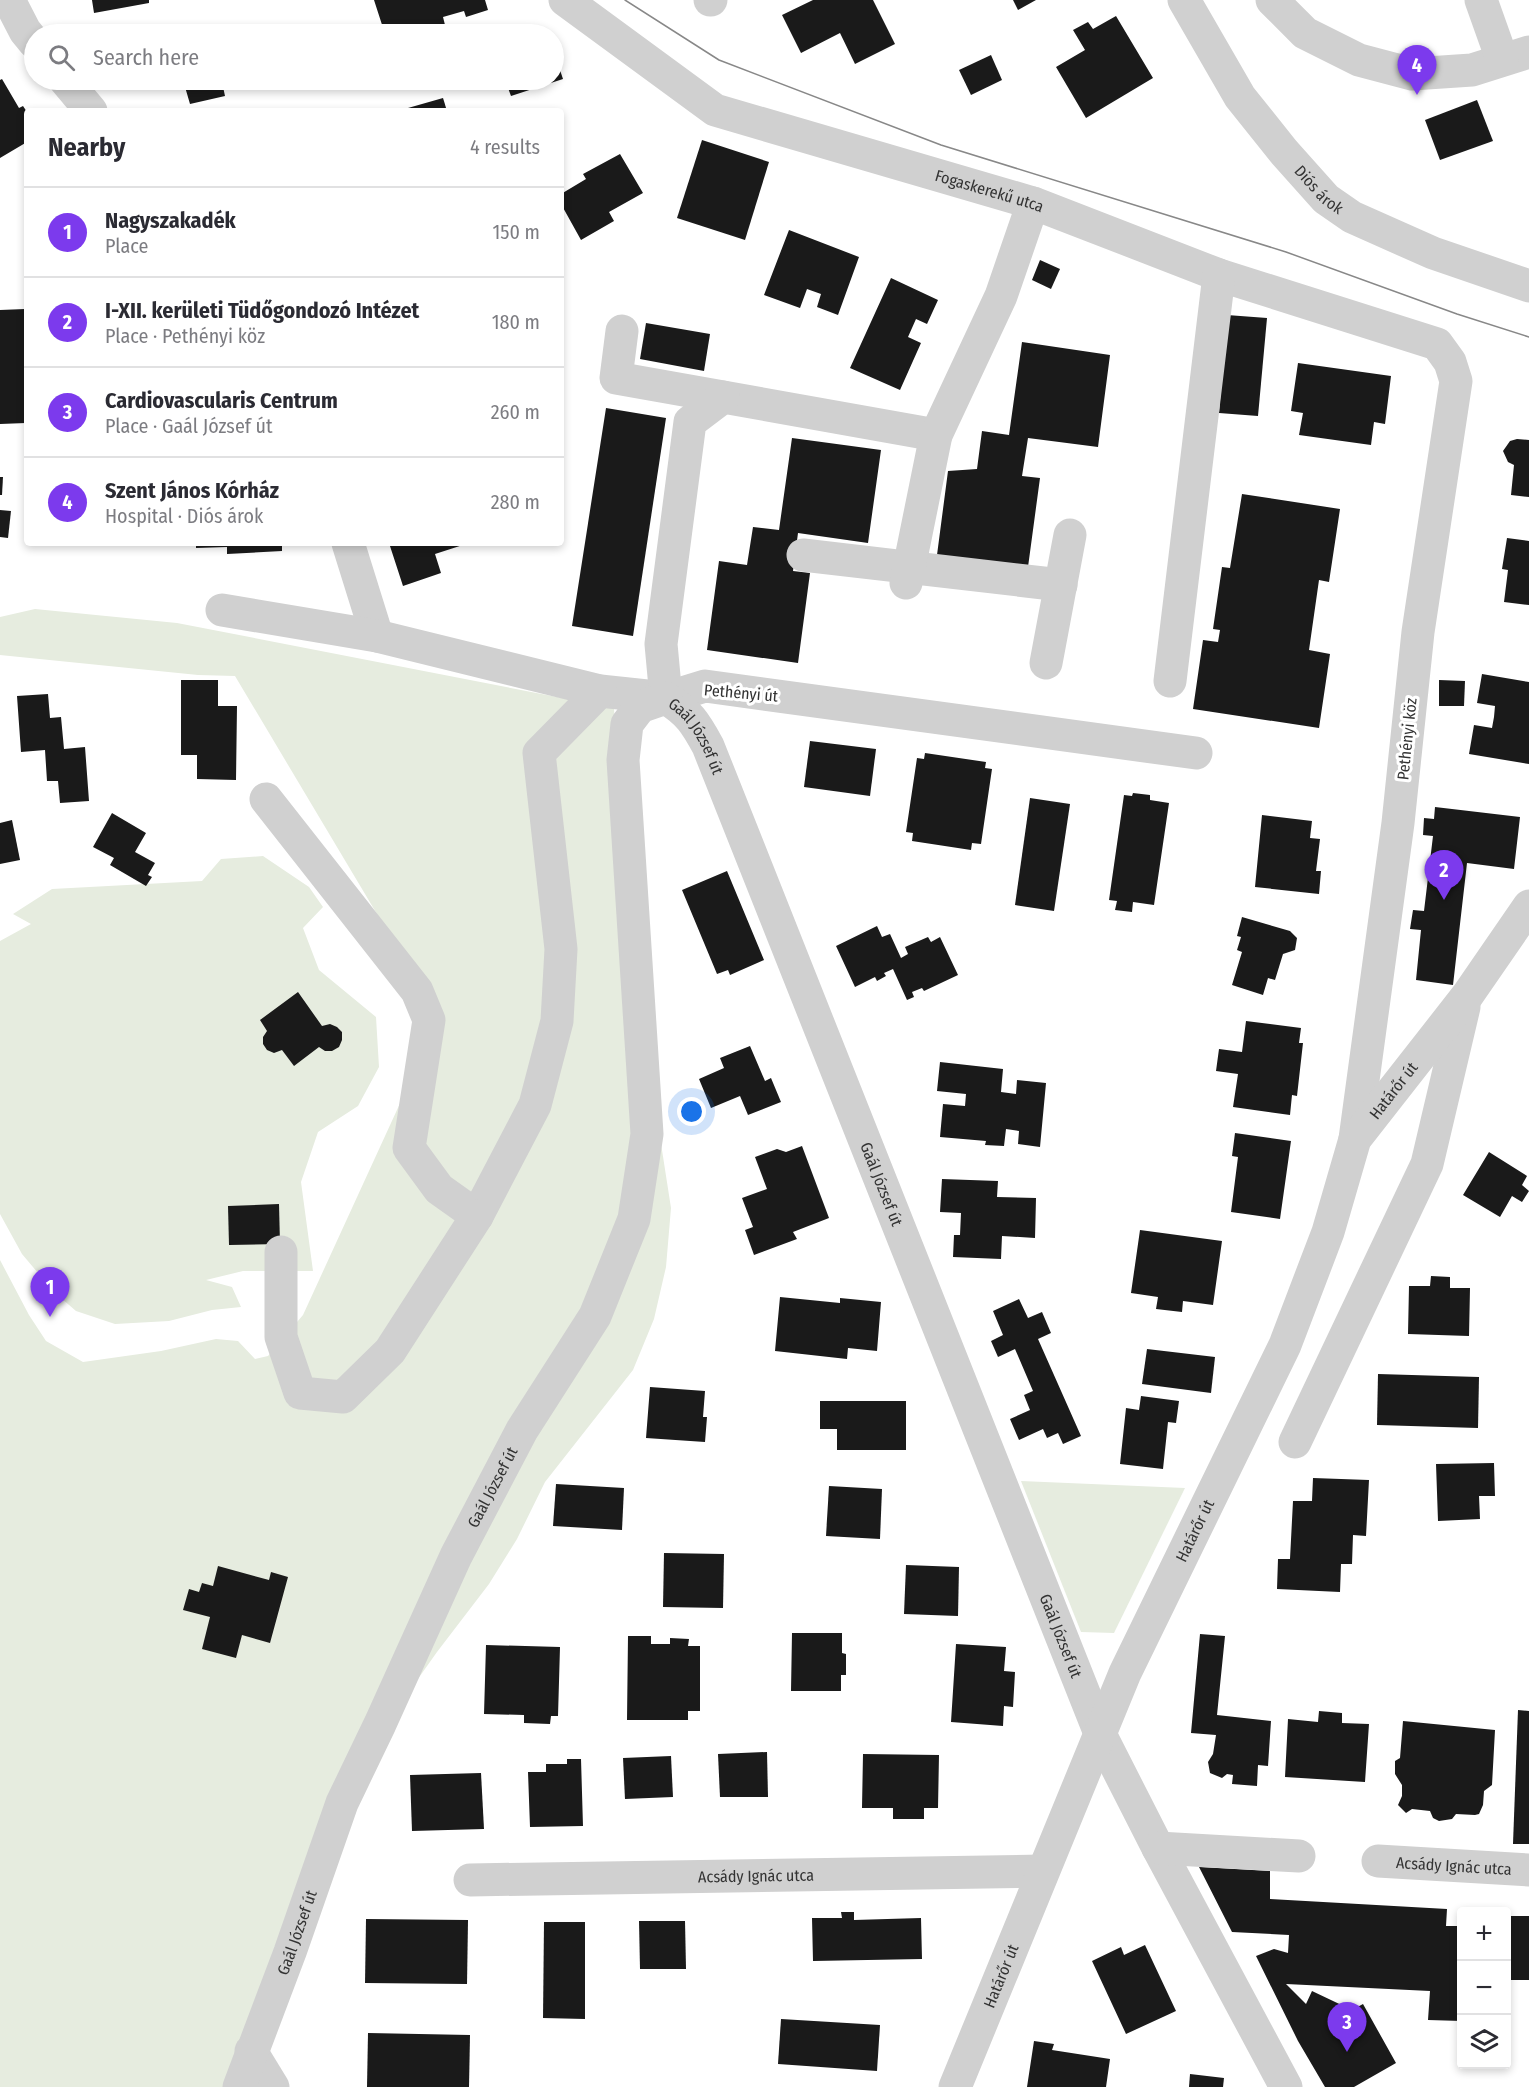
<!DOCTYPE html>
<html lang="en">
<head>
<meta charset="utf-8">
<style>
	:root { --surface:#fff; --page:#f7f7f7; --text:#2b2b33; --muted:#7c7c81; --line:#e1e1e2; --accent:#7c3aed }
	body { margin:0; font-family:"Fira Sans Condensed",sans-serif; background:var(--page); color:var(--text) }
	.controls { position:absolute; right:18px; bottom:18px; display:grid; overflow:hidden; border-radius:6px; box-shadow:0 3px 9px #0003 }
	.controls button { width:54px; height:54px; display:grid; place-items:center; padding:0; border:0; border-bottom:2px solid var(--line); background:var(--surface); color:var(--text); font:30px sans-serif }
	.you { position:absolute; left:692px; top:1112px; width:21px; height:21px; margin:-15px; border:4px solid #fff; border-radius:50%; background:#1a73e8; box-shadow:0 0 0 9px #1a73e833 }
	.badge { display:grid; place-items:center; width:39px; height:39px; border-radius:50%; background:var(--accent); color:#fff; font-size:20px; font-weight:700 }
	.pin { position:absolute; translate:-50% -50px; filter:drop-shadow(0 2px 3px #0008) }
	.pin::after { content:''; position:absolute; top:32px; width:21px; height:18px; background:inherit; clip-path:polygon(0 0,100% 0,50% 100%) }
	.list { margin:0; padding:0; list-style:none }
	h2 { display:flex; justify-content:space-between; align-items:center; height:78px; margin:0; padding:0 24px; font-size:26px }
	h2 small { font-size:20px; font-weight:400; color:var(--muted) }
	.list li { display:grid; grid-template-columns:39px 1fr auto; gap:18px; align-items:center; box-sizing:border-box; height:90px; padding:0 24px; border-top:2px solid var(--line) }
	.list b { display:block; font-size:22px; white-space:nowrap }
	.list p { margin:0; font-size:20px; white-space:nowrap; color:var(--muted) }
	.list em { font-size:20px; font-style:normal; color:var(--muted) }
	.icon { flex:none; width:33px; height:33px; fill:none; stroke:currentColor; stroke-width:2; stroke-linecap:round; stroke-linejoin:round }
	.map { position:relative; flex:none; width:1529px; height:2087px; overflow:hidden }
	.search { position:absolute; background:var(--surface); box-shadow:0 3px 9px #0003; left:24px; top:24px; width:540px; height:66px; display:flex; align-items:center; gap:15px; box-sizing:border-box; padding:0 21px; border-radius:33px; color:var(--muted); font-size:22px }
	.panel { position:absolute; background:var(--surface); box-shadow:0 3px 9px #0003; left:24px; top:108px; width:540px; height:438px; border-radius:6px }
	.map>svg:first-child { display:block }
</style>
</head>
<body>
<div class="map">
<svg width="1529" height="2087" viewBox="0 0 1529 2087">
	<rect width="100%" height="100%" fill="#fff"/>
	<g fill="#e6ecdf">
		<path d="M 35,609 L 177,623 L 614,708 L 623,899 L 671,1208 L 666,1267 L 654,1319 L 633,1370 L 545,1482 L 517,1539 L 489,1584 L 437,1652 L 332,1800 L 226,2087 L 0,2087 L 0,1260 L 29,1315 L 46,1341 L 83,1362 L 161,1351 L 216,1339 L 238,1341 L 255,1359 L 268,1356 L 303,1315 L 413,1075 L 436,1013 L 235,676 L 198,675 L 0,655 L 0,617 Z"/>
		<path d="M 263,856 L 309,887 L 323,907 L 303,928 L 319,970 L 376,1017 L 379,1067 L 358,1106 L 318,1132 L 301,1182 L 313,1271 L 243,1271 L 206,1280 L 232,1287 L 241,1307 L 212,1310 L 169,1321 L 115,1324 L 76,1311 L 54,1292 L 22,1254 L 0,1214 L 0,941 L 31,924 L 13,914 L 52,889 L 202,881 L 221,859 Z"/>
		<path d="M 1021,1481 L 1185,1488 L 1114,1633 L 1081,1632 Z"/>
	</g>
	<g fill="#1a1a1a">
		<path d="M 92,0 L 149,0 L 149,3 L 94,13 Z"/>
		<path d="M 374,0 L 485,0 L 488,10 L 466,17 L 464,11 L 443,17 L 445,25 L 416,34 L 385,34 Z"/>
		<path d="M 813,0 L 873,0 L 895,44 L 855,64 L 840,33 L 801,53 L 782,15 Z"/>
		<path d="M 1013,0 L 1036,0 L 1018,10 Z"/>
		<path d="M 1116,16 L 1153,78 L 1086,118 L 1056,67 L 1085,50 L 1073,30 L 1088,22 L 1093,29 Z"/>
		<path d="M 554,52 L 563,79 L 511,96 L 505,80 L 554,80 Z"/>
		<path d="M 991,55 L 1002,80 L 971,95 L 959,70 Z"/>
		<path d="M 2,79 L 19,108 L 23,106 L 27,112 L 27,142 L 0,158 L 0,80 Z"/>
		<path d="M 150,80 L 167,80 L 151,84 Z"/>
		<path d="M 183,80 L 228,80 L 222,82 L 225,96 L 190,104 Z"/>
		<path d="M 443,98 L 447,111 L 401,111 L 401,110 Z"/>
		<path d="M 1477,100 L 1493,141 L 1440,160 L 1425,120 Z"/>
		<path d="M 702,140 L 769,162 L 745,240 L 677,218 Z"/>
		<path d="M 620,154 L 643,193 L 609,212 L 614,221 L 581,240 L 561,204 L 561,194 L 586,179 L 583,174 Z"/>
		<path d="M 789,230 L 859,257 L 838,315 L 817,307 L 821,294 L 807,289 L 800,308 L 764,295 Z"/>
		<path d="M 1040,260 L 1060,269 L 1051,289 L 1032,280 Z"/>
		<path d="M 891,278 L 938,300 L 927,324 L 916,319 L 908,337 L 921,343 L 900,390 L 850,368 Z"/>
		<path d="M 25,309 L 27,384 L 24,384 L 26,423 L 0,424 L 0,310 Z"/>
		<path d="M 1227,315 L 1267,318 L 1258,416 L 1219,413 Z"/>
		<path d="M 646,323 L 710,334 L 704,371 L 640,359 Z"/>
		<path d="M 1022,342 L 1110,355 L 1098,447 L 1028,438 L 1022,476 L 1040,478 L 1028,567 L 937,555 L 948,471 L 977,469 L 982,431 L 1009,435 Z"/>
		<path d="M 1298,363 L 1391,376 L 1385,424 L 1374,422 L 1371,445 L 1299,435 L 1303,413 L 1291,411 Z"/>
		<path d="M 606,408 L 666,418 L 633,636 L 572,626 Z"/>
		<path d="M 792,438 L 881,450 L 868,543 L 798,533 L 793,571 L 810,573 L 798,663 L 707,650 L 719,561 L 747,565 L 753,527 L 779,530 Z"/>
		<path d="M 1517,439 L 1529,440 L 1529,497 L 1511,495 L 1514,465 L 1508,462 L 1503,451 L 1510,441 Z"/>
		<path d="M 0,477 L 3,477 L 2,495 L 0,495 Z"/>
		<path d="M 1242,494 L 1340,509 L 1329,582 L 1319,580 L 1309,650 L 1330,654 L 1319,728 L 1193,709 L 1203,640 L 1218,642 L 1220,630 L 1213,629 L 1222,567 L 1230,568 Z"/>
		<path d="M 0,510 L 11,511 L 8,538 L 0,537 Z"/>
		<path d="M 1507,538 L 1529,541 L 1529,605 L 1504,602 L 1508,570 L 1502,569 Z"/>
		<path d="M 196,543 L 282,543 L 282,551 L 227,554 L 227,547 L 196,548 Z"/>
		<path d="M 389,543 L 469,543 L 435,554 L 441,573 L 403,586 Z"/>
		<path d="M 1482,674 L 1529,682 L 1529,764 L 1469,754 L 1474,725 L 1492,728 L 1494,717 L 1495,706 L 1477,703 Z"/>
		<path d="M 181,680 L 218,680 L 218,706 L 237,706 L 236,780 L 197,779 L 197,755 L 181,755 Z"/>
		<path d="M 1439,680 L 1465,681 L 1464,706 L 1439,706 Z"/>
		<path d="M 48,694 L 50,718 L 61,717 L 64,749 L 85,747 L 89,801 L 60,803 L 58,781 L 47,781 L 45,750 L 21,752 L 17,696 Z"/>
		<path d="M 810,741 L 876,749 L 870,796 L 804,787 Z"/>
		<path d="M 925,753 L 986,762 L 985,768 L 992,769 L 981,844 L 972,843 L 971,850 L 912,841 L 913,833 L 906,832 L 917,758 L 924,759 Z"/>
		<path d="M 1133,793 L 1150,795 L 1150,800 L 1169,803 L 1154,905 L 1133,902 L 1132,912 L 1115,910 L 1117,901 L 1109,900 L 1124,795 L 1132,796 Z"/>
		<path d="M 1030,798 L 1070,804 L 1054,911 L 1015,905 Z"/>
		<path d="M 1435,807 L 1520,817 L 1514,869 L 1467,863 L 1453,985 L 1416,980 L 1421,930 L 1410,929 L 1413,910 L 1424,911 L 1433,836 L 1423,835 L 1424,818 L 1434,819 Z"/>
		<path d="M 112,813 L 146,833 L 135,852 L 155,863 L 148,875 L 152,877 L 146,886 L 110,865 L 114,858 L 93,847 Z"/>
		<path d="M 1262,815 L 1312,821 L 1310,838 L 1320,839 L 1316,871 L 1321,871 L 1319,894 L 1255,887 Z"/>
		<path d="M 12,820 L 20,860 L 0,864 L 0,823 Z"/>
		<path d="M 727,871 L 764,960 L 730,975 L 728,970 L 717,974 L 682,890 Z"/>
		<path d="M 1242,917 L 1290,931 L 1297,938 L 1295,950 L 1283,954 L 1275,980 L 1268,978 L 1263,995 L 1232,985 L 1242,952 L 1237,950 L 1241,937 L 1237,936 Z"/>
		<path d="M 877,926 L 882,937 L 890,934 L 901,958 L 908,954 L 905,947 L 928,937 L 931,942 L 940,937 L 958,975 L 924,991 L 922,988 L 912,992 L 914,997 L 907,1000 L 893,969 L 884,973 L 886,976 L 877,981 L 875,977 L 855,987 L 836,946 Z"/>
		<path d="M 298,992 L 322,1026 L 330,1024 L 337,1027 L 342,1032 L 342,1040 L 339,1047 L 332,1051 L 325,1051 L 319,1047 L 294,1066 L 282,1050 L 274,1053 L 267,1050 L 263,1044 L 263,1037 L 267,1031 L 260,1020 Z"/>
		<path d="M 1246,1021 L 1301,1028 L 1299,1043 L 1303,1043 L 1297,1096 L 1292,1095 L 1290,1115 L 1233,1107 L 1238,1074 L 1216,1071 L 1219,1049 L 1242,1052 Z"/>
		<path d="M 750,1046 L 765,1081 L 771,1078 L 781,1102 L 748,1115 L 740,1096 L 711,1108 L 699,1079 L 724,1068 L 720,1058 Z"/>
		<path d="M 940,1062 L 1003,1069 L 1001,1092 L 1016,1094 L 1017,1080 L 1046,1083 L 1040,1147 L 1018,1144 L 1019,1131 L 1006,1129 L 1004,1146 L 985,1145 L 986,1141 L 940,1137 L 943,1104 L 965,1106 L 966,1094 L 937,1091 Z"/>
		<path d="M 1235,1133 L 1291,1141 L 1280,1219 L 1231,1212 L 1238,1157 L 1232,1156 Z"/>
		<path d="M 802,1146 L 829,1218 L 793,1232 L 797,1239 L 754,1255 L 745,1230 L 753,1227 L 742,1198 L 767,1189 L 755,1157 L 777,1149 L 786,1152 Z"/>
		<path d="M 1489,1152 L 1527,1176 L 1522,1185 L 1529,1191 L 1522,1202 L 1512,1196 L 1500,1217 L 1463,1195 Z"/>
		<path d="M 942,1179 L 998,1181 L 997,1197 L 1036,1198 L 1035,1238 L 1002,1236 L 1001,1259 L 953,1257 L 954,1235 L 960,1235 L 961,1213 L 940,1212 Z"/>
		<path d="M 279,1204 L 280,1244 L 229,1245 L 228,1206 Z"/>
		<path d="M 1140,1230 L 1222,1241 L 1213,1305 L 1183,1301 L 1182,1312 L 1156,1309 L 1158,1297 L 1131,1293 Z"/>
		<path d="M 1431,1276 L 1450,1277 L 1450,1288 L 1470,1288 L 1469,1336 L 1408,1334 L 1409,1286 L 1430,1286 Z"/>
		<path d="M 780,1297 L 840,1303 L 840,1298 L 881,1302 L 877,1351 L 848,1348 L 847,1359 L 775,1351 Z"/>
		<path d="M 1019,1299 L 1028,1318 L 1042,1312 L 1051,1333 L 1038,1339 L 1081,1436 L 1063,1444 L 1058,1433 L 1047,1438 L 1043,1429 L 1019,1440 L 1010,1419 L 1030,1410 L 1024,1395 L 1033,1391 L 1015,1349 L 998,1357 L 991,1341 L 1003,1335 L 993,1311 Z"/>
		<path d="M 1147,1349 L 1215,1357 L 1211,1393 L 1142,1384 Z"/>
		<path d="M 1378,1374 L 1479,1377 L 1478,1428 L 1377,1425 Z"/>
		<path d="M 650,1387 L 705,1391 L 703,1417 L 707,1417 L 705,1442 L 646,1438 Z"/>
		<path d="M 1141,1396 L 1179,1401 L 1176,1423 L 1168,1422 L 1163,1469 L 1120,1464 L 1126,1408 L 1139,1410 Z"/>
		<path d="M 820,1401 L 906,1401 L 906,1450 L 837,1450 L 837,1429 L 820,1429 Z"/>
		<path d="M 1494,1463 L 1495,1496 L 1479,1496 L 1480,1519 L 1438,1521 L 1436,1464 Z"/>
		<path d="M 1313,1478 L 1369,1480 L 1366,1536 L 1353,1535 L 1352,1564 L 1341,1564 L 1340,1592 L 1277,1589 L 1278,1559 L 1290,1559 L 1293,1501 L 1312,1501 Z"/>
		<path d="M 556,1484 L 624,1488 L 622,1530 L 553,1526 Z"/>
		<path d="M 829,1486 L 882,1489 L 880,1539 L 826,1536 Z"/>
		<path d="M 664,1553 L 724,1554 L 723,1608 L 663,1607 Z"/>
		<path d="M 906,1565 L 959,1567 L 958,1616 L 904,1614 Z"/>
		<path d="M 218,1566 L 269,1580 L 271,1572 L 288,1577 L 270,1643 L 242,1635 L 236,1658 L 202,1649 L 210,1617 L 183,1610 L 189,1589 L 199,1592 L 202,1583 L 213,1586 Z"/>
		<path d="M 792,1633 L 842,1633 L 842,1653 L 846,1654 L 846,1675 L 841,1675 L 841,1691 L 791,1691 Z"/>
		<path d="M 1200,1634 L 1225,1636 L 1217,1715 L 1271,1721 L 1268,1766 L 1258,1765 L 1257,1786 L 1232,1784 L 1233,1775 L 1227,1774 L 1222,1778 L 1210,1773 L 1208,1762 L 1213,1754 L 1216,1735 L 1191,1733 Z"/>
		<path d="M 628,1636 L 651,1636 L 651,1644 L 670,1644 L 670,1638 L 689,1639 L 688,1646 L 700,1646 L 700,1711 L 688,1711 L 688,1720 L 627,1720 Z"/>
		<path d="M 956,1644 L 1006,1647 L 1004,1671 L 1015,1672 L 1013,1707 L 1004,1706 L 1003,1726 L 951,1722 Z"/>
		<path d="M 486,1645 L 560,1647 L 558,1716 L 551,1716 L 550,1724 L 524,1723 L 524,1715 L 484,1714 Z"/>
		<path d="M 1518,1710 L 1529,1711 L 1529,1844 L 1513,1844 Z"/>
		<path d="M 1319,1711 L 1342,1713 L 1342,1723 L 1369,1724 L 1365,1782 L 1285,1777 L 1288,1719 L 1318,1722 Z"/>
		<path d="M 1403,1721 L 1495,1730 L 1492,1785 L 1484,1791 L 1483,1805 L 1479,1814 L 1475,1815 L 1456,1814 L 1452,1819 L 1439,1821 L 1433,1818 L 1430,1811 L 1412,1809 L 1406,1813 L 1398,1805 L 1402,1796 L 1402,1785 L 1395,1774 L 1395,1761 L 1400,1758 Z"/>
		<path d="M 767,1752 L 768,1797 L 720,1797 L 718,1754 Z"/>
		<path d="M 863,1754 L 939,1755 L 938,1808 L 924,1808 L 924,1819 L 893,1819 L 893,1808 L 862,1808 Z"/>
		<path d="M 671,1756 L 673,1797 L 625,1799 L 623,1758 Z"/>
		<path d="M 567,1759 L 581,1759 L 583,1826 L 530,1827 L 528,1772 L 546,1772 L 546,1764 L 567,1764 Z"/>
		<path d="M 481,1773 L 484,1829 L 412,1831 L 410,1775 Z"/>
		<path d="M 1199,1867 L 1270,1871 L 1270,1899 L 1447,1909 L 1446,1926 L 1462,1926 L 1462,2021 L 1428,2020 L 1430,1991 L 1286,1984 L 1306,2004 L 1312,1991 L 1352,2010 L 1363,2004 L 1396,2063 L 1354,2087 L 1325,2087 L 1298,2041 L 1256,1956 L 1274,1949 L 1288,1953 L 1289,1935 L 1232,1932 Z"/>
		<path d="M 841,1912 L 854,1912 L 854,1920 L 921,1918 L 922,1959 L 813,1961 L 812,1918 L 842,1918 Z"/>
		<rect x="1506" y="1916" width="23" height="64"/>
		<path d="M 366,1919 L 468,1920 L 467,1984 L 365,1983 Z"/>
		<path d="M 639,1921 L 685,1921 L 686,1969 L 640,1969 Z"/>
		<path d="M 544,1922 L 585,1922 L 585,2019 L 543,2018 Z"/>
		<path d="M 1145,1945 L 1176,2011 L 1126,2034 L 1092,1961 L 1121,1947 L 1124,1955 Z"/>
		<path d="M 781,2019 L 880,2025 L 877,2071 L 778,2064 Z"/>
		<path d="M 368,2033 L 470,2035 L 469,2087 L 367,2087 Z"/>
		<path d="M 1034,2041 L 1054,2044 L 1052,2050 L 1110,2059 L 1106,2087 L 1027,2087 Z"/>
		<path d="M 1190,2074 L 1224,2078 L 1223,2087 L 1189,2087 Z"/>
	</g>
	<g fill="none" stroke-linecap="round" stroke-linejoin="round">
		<g stroke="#d0d0d0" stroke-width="33">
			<path d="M 9,0 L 25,31 L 34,42"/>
			<path id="s1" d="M 565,0 L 715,110 L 1033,203 L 1219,275 L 1437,344 L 1450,362 L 1456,381 L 1418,632 L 1398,823 L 1355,1139"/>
			<path d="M 710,0 L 711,0"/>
			<path id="s2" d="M 1184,0 L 1240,97 L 1284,152 L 1326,199 L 1352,217 L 1433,253 L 1529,286"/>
			<path d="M 1272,0 L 1305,33 L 1359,60 L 1412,74 L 1472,70 L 1529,52"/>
			<path d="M 1481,0 L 1502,59"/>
			<path d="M 65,80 L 91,111"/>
			<path d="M 622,331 L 616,378 L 936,435"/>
			<path d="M 348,543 L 377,636"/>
			<path d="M 803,555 L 1061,585"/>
			<path d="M 906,583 L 936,435 L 1001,296 L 1033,203"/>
			<path d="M 222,610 L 377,636 L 600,691 L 666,698 L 705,686 L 1196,753"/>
			<path d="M 1046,663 L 1070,535"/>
			<path d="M 1170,681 L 1219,275"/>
			<path id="s3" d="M 666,698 C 689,713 695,722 708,746 L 1101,1736 L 1158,1848 L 1286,2087"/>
			<path d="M 666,698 L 661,644 L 690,422 L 723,397"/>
			<path d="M 266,799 L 417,991 L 429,1020 L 409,1148 L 439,1189 L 477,1216 L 535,1105 L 557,1021 L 561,949 L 539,753 L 600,691"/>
			<path d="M 281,1252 L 281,1337 L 300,1393 L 343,1397 L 390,1351 L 477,1216"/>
			<path d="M 1295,1442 L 1427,1164 L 1464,1007"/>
			<path d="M 1158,1848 L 1299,1856"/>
			<path id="s4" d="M 1378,1861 L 1529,1870"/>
			<path id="s5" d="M 470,1880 L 1043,1871"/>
			<path d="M 251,2051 L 273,2087"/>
			<path id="s6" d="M 239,2087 L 290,1952 L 342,1803 L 380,1724 L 456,1556 L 522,1430 L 595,1316 L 634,1219 L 647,1134 L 623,760 L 627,724 L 640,707 L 666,698"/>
			<path id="s7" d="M 955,2087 L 1125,1673 L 1285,1345 L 1328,1232 L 1355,1139 L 1467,996 L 1529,906"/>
		</g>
		<path stroke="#888" stroke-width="1.5" d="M 625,0 L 719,60 L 941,145 L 1286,252 L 1457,314 L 1529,337"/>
	</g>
	<g text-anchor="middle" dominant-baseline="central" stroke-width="6" stroke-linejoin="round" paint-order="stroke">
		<g font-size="16" fill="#333" stroke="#fff">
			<text stroke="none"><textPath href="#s2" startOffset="234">Diós árok</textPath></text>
			<text stroke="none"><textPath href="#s1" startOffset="472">Fogaskerekű utca</textPath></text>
			<text transform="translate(741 693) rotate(5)">Pethényi út</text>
			<text stroke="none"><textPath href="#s3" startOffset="50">Gaál József út</textPath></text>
			<text transform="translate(1407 739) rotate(-84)">Pethényi köz</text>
			<text stroke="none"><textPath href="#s7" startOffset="1092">Határőr út</textPath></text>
			<text stroke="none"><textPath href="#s3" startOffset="536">Gaál József út</textPath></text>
			<text stroke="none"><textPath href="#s6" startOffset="652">Gaál József út</textPath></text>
			<text stroke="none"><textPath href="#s7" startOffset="606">Határőr út</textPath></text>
			<text stroke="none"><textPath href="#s3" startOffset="1022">Gaál József út</textPath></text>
			<text stroke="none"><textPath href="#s4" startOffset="76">Acsády Ignác utca</textPath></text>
			<text stroke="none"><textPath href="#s5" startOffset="286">Acsády Ignác utca</textPath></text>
			<text stroke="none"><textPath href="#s6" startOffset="165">Gaál József út</textPath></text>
			<text stroke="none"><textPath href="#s7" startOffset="120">Határőr út</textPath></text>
		</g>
	</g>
</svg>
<div class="controls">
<button>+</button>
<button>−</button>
<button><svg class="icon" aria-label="layers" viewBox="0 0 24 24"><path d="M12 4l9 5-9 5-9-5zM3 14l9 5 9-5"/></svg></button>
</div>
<div class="you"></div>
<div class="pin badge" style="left:50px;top:1317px">1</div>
<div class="pin badge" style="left:1444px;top:900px">2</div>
<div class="pin badge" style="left:1347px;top:2052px">3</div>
<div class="pin badge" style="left:1417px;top:95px">4</div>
<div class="search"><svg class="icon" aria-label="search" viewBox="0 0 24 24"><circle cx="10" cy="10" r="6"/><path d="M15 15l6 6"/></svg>Search here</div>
<section class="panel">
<h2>Nearby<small>4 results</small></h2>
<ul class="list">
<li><span class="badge">1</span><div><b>Nagyszakadék</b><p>Place</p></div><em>150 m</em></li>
<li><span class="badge">2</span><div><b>I-XII. kerületi Tüdőgondozó Intézet</b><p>Place · Pethényi köz</p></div><em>180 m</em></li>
<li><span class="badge">3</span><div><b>Cardiovascularis Centrum</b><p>Place · Gaál József út</p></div><em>260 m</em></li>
<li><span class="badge">4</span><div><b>Szent János Kórház</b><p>Hospital · Diós árok</p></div><em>280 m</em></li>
</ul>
</section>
</div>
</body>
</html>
